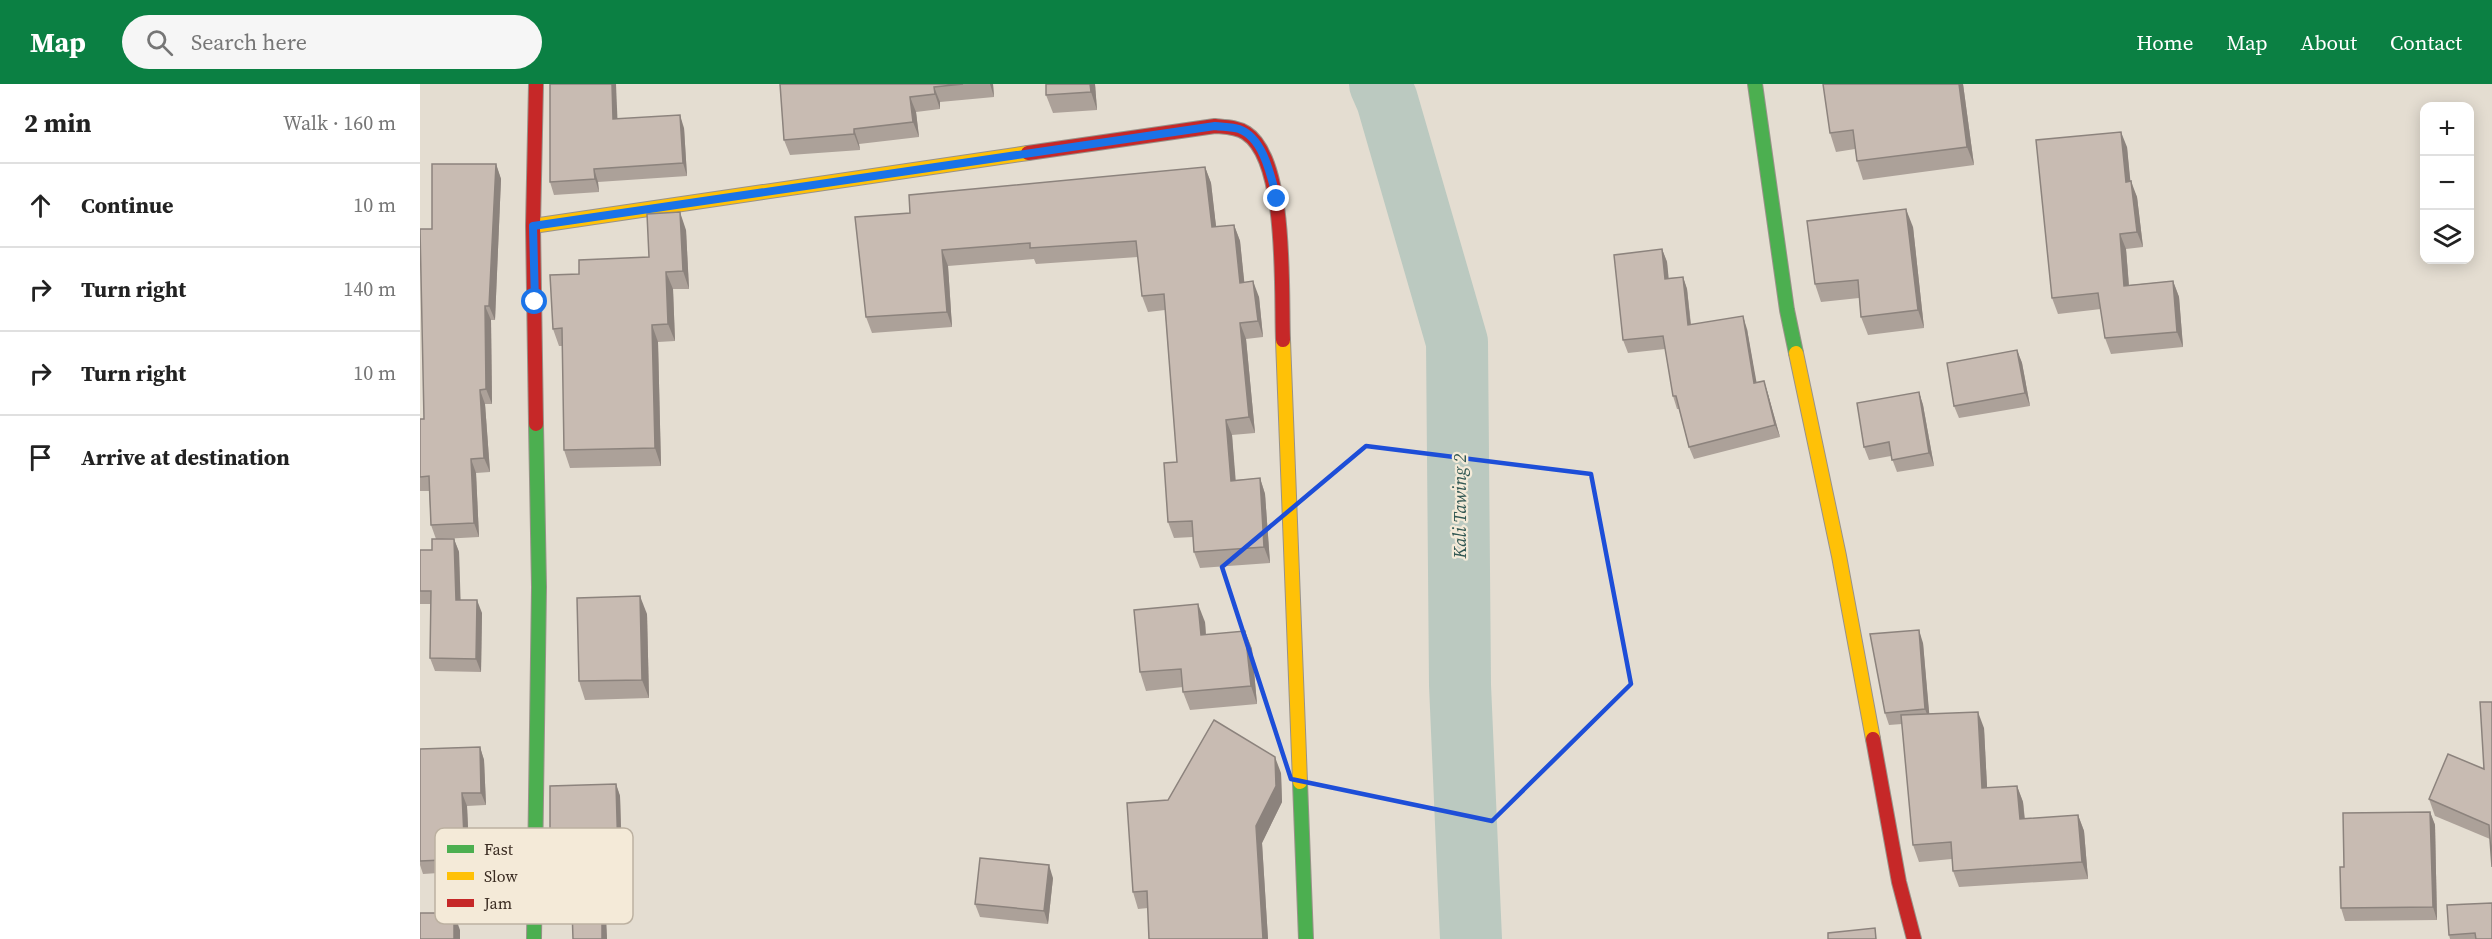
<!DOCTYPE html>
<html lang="en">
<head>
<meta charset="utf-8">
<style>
	:root { --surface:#fff; --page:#f6f6f6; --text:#222; --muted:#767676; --line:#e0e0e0; --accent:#0b8043 }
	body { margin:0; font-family:"Source Serif 4",serif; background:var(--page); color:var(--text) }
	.controls { position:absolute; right:18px; top:18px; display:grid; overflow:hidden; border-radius:12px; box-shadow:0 3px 15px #0003 }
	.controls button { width:54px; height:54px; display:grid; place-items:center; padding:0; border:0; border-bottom:2px solid var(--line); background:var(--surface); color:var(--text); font:30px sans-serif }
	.stop { position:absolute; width:18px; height:18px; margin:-14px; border:4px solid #1a73e8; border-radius:50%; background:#fff }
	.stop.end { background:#1a73e8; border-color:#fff; box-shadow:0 2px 6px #0008 }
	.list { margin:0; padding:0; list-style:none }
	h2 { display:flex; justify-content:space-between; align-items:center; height:78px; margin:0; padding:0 24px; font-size:26px }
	h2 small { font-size:20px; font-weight:400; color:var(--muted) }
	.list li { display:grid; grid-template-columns:39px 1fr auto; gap:18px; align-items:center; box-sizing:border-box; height:84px; padding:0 24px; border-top:2px solid var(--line) }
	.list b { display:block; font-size:22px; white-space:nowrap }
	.list em { font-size:20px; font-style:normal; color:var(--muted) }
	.icon { flex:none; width:33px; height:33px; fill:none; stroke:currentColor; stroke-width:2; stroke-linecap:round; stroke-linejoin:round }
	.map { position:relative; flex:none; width:2072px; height:855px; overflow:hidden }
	header { display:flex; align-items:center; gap:36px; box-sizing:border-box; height:84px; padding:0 30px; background:var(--accent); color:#fff }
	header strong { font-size:28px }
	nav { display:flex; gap:33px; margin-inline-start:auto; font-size:21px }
	.search { width:420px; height:54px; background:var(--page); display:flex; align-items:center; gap:15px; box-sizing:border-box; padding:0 21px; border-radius:33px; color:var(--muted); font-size:22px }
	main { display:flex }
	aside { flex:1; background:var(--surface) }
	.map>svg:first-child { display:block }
</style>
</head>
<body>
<header>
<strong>Map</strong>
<div class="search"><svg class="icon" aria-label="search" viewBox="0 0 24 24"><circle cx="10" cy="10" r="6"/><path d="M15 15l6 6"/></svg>Search here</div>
<nav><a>Home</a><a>Map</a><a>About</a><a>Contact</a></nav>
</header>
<main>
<aside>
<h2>2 min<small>Walk · 160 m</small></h2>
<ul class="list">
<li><svg class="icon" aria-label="ahead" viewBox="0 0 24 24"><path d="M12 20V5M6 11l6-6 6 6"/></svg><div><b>Continue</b></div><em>10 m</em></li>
<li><svg class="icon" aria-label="right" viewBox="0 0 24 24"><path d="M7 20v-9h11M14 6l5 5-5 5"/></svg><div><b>Turn right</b></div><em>140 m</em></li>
<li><svg class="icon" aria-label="right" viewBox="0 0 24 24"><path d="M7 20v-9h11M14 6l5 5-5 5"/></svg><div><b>Turn right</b></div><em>10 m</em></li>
<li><svg class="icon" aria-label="arrive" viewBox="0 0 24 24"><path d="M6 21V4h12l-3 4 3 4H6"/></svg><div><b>Arrive at destination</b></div></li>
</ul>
</aside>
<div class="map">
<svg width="2072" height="855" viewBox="0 0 2072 855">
	<rect width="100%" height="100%" fill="#e4ddd1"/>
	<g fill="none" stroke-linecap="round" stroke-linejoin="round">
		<path stroke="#bbc9c0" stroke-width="62" d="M 960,0 L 967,16 L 1037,258 L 1040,601 L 1051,855"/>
		<g stroke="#999289" stroke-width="16">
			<g id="fast">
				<path d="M 1335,0 L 1367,226 L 1376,269"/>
				<path d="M 880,698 L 886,855"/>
				<path d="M 114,855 L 119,503 L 116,340"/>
			</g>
		</g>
		<g stroke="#999289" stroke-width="16">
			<g id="slow">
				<path d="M 113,142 L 608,69"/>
				<path d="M 863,256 L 880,698"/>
				<path d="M 1376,269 L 1419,472 L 1453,655"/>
			</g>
		</g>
		<g stroke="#999289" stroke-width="16">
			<g id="jam">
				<path d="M 116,0 L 113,142 L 116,340"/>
				<path d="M 608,69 L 795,42 C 806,43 817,43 826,49 C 868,76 861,209 863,256"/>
				<path d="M 1453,655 L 1479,798 L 1494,855"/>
			</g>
		</g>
		<use href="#fast" stroke="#4caf50" stroke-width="14"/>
		<use href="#slow" stroke="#ffc107" stroke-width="14"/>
		<use href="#jam" stroke="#c62828" stroke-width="14"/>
	</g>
	<g fill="#aca199">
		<path d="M 360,0 L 573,0 L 574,13 L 520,18 L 520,25 L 496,28 L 499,53 L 439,60 L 440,66 L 370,71 L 364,56 Z"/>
		<path d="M 626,0 L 675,0 L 677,26 L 633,29 L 626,11 Z"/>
		<path d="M 1543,0 L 1554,81 L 1443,96 L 1437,77 L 1435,65 L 1416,68 L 1410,49 Z"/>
		<path d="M 198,35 L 264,44 L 267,92 L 178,98 L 179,108 L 134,111 L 130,98 Z"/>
		<path d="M 1707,63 L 1710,98 L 1717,113 L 1723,163 L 1706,165 L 1709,201 L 1753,197 L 1759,213 L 1763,263 L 1691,270 L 1685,254 L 1681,225 L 1638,230 L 1632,214 Z"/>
		<path d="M 76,80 L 81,95 L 75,236 L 71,236 L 72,320 L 65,320 L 70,388 L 56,389 L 59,453 L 22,455 L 34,455 L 39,468 L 40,516 L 62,529 L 61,588 L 15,587 L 10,574 L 11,520 L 0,520 L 0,466 L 12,466 L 16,455 L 11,441 L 9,407 L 0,407 L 0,335 L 4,335 L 12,145 Z"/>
		<path d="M 785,83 L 791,99 L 796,143 L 814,141 L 820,157 L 824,198 L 839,213 L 843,253 L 826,255 L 835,349 L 812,351 L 815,396 L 840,394 L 845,410 L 850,479 L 780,484 L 774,468 L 773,453 L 754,454 L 748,438 L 757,378 L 745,226 L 728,228 L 722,212 L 718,173 L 616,180 L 614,175 L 528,182 L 532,243 L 452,249 L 446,233 L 490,129 Z"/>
		<path d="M 1493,143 L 1504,244 L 1448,251 L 1441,233 L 1439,214 L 1401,218 L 1395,200 Z"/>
		<path d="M 266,146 L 269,205 L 253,205 L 255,257 L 238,258 L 241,382 L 150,384 L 144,366 L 143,262 L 139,262 L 133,245 L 159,190 L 229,173 Z"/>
		<path d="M 1242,165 L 1247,178 L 1248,194 L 1263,193 L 1267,205 L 1271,240 L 1327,245 L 1336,299 L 1344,297 L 1348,310 L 1360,353 L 1274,375 L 1269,363 L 1259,325 L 1257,325 L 1253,312 L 1245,265 L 1208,269 L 1203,256 Z"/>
		<path d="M 1597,266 L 1602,279 L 1610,322 L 1539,334 L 1534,322 Z"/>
		<path d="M 1499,308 L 1503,321 L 1514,382 L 1477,388 L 1471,372 L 1449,376 L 1444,363 Z"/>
		<path d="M 227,530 L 229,614 L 165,616 L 159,597 Z"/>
		<path d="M 785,538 L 786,551 L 825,547 L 832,565 L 837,620 L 770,626 L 763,608 L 763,603 L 726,607 L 720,588 Z"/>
		<path d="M 1503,559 L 1509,630 L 1564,644 L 1567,704 L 1597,702 L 1603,718 L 1605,735 L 1658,731 L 1664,747 L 1668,795 L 1539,803 L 1533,787 L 1532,775 L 1499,778 L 1493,761 L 1482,640 L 1469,641 L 1465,629 Z"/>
		<path d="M 60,663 L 64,676 L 66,721 L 47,722 L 50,787 L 3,790 L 0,781 L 0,665 Z"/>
		<path d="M 2064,685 L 2070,755 L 2015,732 L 2009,715 Z"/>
		<path d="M 861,689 L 862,718 L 842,759 L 848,855 L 729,855 L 728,824 L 718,825 L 713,808 L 748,716 Z"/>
		<path d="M 196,700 L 200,712 L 202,769 L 205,769 L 209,781 L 212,834 L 186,835 L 187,855 L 153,855 L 153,837 L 135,837 L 130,825 Z"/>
		<path d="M 2010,728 L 2015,741 L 2017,836 L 1925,837 L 1921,824 L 1924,783 Z"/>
		<path d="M 633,794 L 628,840 L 560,833 L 555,820 Z"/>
		<path d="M 2072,819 L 2072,855 L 2030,855 L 2029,851 Z"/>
	</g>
	<g fill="#8c837d">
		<path d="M 192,0 L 196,0 L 198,48 L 193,35 Z"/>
		<path d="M 570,0 L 573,0 L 574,13 Z"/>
		<path d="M 670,0 L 675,0 L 677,26 L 671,8 Z"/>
		<path d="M 1539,0 L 1543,0 L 1554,81 L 1547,63 Z"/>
		<path d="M 514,3 L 520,18 L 520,25 L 515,10 Z"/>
		<path d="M 490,13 L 496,28 L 499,53 L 493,38 Z"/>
		<path d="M 260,31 L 264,44 L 267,92 L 263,79 Z"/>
		<path d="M 434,45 L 439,60 L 440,66 L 434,50 Z"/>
		<path d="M 1701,48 L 1707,63 L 1712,113 L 1706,98 Z"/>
		<path d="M 76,80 L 81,95 L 75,236 L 69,222 Z"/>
		<path d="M 785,83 L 791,99 L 798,159 L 792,143 Z"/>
		<path d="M 174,85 L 178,98 L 179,108 L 175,95 Z"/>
		<path d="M 1711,97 L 1717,113 L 1723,163 L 1717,148 Z"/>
		<path d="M 1486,125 L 1493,143 L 1504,244 L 1498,226 Z"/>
		<path d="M 260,128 L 266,146 L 269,205 L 263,187 Z"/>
		<path d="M 814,141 L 820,157 L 826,214 L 820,199 Z"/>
		<path d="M 1700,150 L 1706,165 L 1710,217 L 1704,202 Z"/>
		<path d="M 1242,165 L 1247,178 L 1250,207 L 1245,195 Z"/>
		<path d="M 522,166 L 528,182 L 532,243 L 527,228 Z"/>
		<path d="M 246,188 L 253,205 L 255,257 L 248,240 Z"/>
		<path d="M 1263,193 L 1267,205 L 1272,254 L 1268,241 Z"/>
		<path d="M 833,197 L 839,213 L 843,253 L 838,237 Z"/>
		<path d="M 1753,197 L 1759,213 L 1763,263 L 1757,248 Z"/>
		<path d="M 65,222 L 71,236 L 72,320 L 66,305 Z"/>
		<path d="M 1323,232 L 1327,245 L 1339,312 L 1334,299 Z"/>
		<path d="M 820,239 L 826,255 L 835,349 L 829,333 Z"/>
		<path d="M 232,241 L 238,258 L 241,382 L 235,364 Z"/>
		<path d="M 1597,266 L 1602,279 L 1610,322 L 1605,309 Z"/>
		<path d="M 1344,297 L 1348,310 L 1360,353 L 1355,341 Z"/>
		<path d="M 60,306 L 65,320 L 70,388 L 64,374 Z"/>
		<path d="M 1499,308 L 1503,321 L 1514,382 L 1509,369 Z"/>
		<path d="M 806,336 L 812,351 L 817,412 L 811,397 Z"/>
		<path d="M 51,375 L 56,389 L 59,453 L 54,439 Z"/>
		<path d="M 840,394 L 845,410 L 850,479 L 844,463 Z"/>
		<path d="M 34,455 L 39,468 L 41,528 L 36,516 Z"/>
		<path d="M 220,512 L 227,530 L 229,614 L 222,596 Z"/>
		<path d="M 57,516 L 62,529 L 61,588 L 56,575 Z"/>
		<path d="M 778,520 L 785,538 L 787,569 L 781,551 Z"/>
		<path d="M 1499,546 L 1503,559 L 1510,638 L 1505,625 Z"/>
		<path d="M 825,547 L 832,565 L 837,620 L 831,602 Z"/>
		<path d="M 1558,628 L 1564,644 L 1568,721 L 1562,704 Z"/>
		<path d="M 60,663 L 64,676 L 66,721 L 61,709 Z"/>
		<path d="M 855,673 L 861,689 L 862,718 L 842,759 L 848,855 L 843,855 L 836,742 Z"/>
		<path d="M 196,700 L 200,712 L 202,782 L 198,770 Z"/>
		<path d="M 1597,702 L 1603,718 L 1606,752 L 1600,735 Z"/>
		<path d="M 42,709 L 47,722 L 50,787 L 45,775 Z"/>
		<path d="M 2010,728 L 2015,741 L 2017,836 L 2013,823 Z"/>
		<path d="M 1658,731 L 1664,747 L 1668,795 L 1662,778 Z"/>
		<path d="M 205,769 L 209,781 L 212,834 L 207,822 Z"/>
		<path d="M 629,781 L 633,794 L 628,840 L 624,827 Z"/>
		<path d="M 182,823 L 186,835 L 187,855 L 182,855 Z"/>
		<path d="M 34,829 L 40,846 L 40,855 L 34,855 Z"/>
	</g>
	<g fill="#c8bbb2" stroke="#8c837d" stroke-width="1.5">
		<path d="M 130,0 L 192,0 L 193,35 L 260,31 L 263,79 L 174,85 L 175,95 L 130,98 Z"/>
		<path d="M 360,0 L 543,0 L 514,3 L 515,10 L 490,13 L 493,38 L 434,45 L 434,50 L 364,56 Z"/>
		<path d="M 626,0 L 670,0 L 671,8 L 626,11 Z"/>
		<path d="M 1403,0 L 1539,0 L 1547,63 L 1437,77 L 1433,46 L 1410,49 Z"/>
		<path d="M 1701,48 L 1706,98 L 1711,97 L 1717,148 L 1700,150 L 1704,202 L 1753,197 L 1757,248 L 1685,254 L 1678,209 L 1632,214 L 1616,56 Z"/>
		<path d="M 12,80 L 76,80 L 69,222 L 65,222 L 66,305 L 60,306 L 64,374 L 51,375 L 54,439 L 11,441 L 9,392 L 0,393 L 0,335 L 4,335 L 0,145 L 12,145 Z"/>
		<path d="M 785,83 L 792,143 L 814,141 L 820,199 L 833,197 L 838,237 L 820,239 L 829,333 L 806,336 L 811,397 L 840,394 L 844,463 L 774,468 L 772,437 L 748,438 L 744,379 L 757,378 L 744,210 L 722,212 L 716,157 L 610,164 L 610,159 L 522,166 L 527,228 L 446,233 L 435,133 L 490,129 L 489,111 Z"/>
		<path d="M 1486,125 L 1498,226 L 1441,233 L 1438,196 L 1395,200 L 1387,137 Z"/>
		<path d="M 260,128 L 263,187 L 246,188 L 248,240 L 232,241 L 235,364 L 144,366 L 142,244 L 133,245 L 130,191 L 159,190 L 159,176 L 229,173 L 227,130 Z"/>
		<path d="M 1242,165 L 1245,195 L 1263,193 L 1268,241 L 1323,232 L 1334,299 L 1344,297 L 1355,341 L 1269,363 L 1256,312 L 1253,312 L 1243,252 L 1203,256 L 1194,171 Z"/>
		<path d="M 1597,266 L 1605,309 L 1534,322 L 1527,279 Z"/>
		<path d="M 1499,308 L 1509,369 L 1472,376 L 1469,358 L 1444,363 L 1437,319 Z"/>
		<path d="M 12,455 L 34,455 L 36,516 L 57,516 L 56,575 L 10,574 L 11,507 L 0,507 L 0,466 L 12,466 Z"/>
		<path d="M 220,512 L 222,596 L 159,597 L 157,514 Z"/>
		<path d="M 778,520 L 781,551 L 825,547 L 831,602 L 763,608 L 761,585 L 720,588 L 714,526 Z"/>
		<path d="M 1499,546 L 1505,625 L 1465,629 L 1450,550 Z"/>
		<path d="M 2060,618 L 2072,618 L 2072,783 L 2069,741 L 2009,715 L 2028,670 L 2064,685 Z"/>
		<path d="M 1558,628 L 1562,704 L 1597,702 L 1600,735 L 1658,731 L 1662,778 L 1533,787 L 1531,758 L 1493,761 L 1481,631 Z"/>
		<path d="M 794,636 L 855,673 L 856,702 L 836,742 L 843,855 L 729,855 L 727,807 L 713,808 L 707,719 L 748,716 Z"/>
		<path d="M 60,663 L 61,709 L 42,709 L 45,775 L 0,777 L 0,665 Z"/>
		<path d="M 196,700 L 198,770 L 205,769 L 207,822 L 182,823 L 182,855 L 153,855 L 152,824 L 130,825 L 130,702 Z"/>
		<path d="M 2010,728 L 2013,823 L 1921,824 L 1920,783 L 1924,783 L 1923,729 Z"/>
		<path d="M 560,774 L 629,781 L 624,827 L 555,820 Z"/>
		<path d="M 2072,819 L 2072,855 L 2056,855 L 2055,849 L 2029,851 L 2027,821 Z"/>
		<rect x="0" y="829" width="34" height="26"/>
		<path d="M 1455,844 L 1456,855 L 1408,855 L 1408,849 Z"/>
	</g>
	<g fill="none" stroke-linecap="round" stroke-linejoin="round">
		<path stroke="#1a73e8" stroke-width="8" d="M 115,218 L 113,142 L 795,42 C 802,43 812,43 819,45 C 844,54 851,93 857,115"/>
	</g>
	<path fill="none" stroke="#1d4ed8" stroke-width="4.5" stroke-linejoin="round" d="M 946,362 L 1171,390 L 1211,600 L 1072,737 L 871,695 L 802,483 Z"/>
	<g text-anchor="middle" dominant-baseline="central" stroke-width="4.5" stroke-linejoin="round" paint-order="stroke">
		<g font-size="18" font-style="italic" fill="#315752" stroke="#f4ead8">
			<text transform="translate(1039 422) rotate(-90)">Kali Tawing 2</text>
		</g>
	</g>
	<rect x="15" y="744" width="198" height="96" rx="9" fill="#f4ead8" stroke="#bcb1a1" stroke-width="1.5"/>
	<rect x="27" y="761" width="27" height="8" fill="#4caf50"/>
	<rect x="27" y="788" width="27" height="8" fill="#ffc107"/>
	<rect x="27" y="815" width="27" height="8" fill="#c62828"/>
	<g font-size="16" fill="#392b21">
		<text x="64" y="771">Fast</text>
		<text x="64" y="798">Slow</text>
		<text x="64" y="825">Jam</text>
	</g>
</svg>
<div class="controls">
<button>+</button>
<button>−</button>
<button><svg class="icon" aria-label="layers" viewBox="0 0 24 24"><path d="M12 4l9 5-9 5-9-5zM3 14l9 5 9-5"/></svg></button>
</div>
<div class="stop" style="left:115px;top:218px"></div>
<div class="stop end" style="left:857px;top:115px"></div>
</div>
</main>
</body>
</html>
